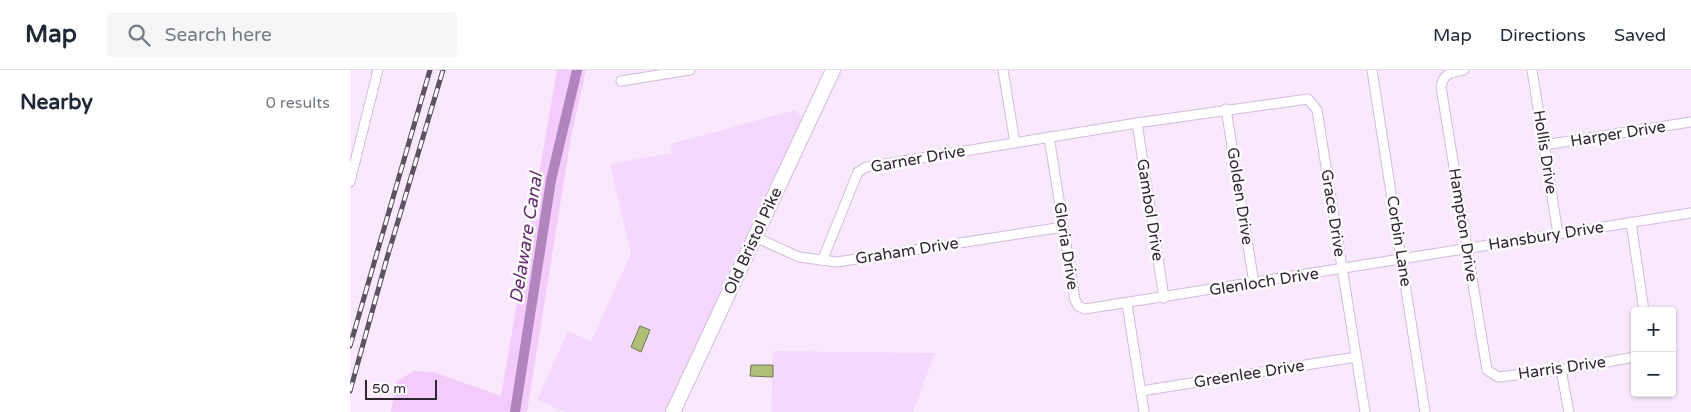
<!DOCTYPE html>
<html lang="en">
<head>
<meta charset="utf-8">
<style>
	:root { --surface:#fff; --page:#f6f6f7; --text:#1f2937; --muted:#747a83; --line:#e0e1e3 }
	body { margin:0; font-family:"Varela Round",sans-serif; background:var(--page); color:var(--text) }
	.controls { position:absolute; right:15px; bottom:15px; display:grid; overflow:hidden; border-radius:5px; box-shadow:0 1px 4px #0004 }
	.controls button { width:45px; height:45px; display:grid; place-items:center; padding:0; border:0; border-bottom:1px solid var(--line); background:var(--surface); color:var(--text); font:25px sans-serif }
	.scale { position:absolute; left:15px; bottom:12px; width:72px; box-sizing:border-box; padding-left:5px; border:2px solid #2f2631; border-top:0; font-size:14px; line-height:18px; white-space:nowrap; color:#2f2631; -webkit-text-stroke:4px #fcfcfc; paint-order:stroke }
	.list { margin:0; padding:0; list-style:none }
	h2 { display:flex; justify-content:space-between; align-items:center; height:65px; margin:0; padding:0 20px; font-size:21px }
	h2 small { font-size:16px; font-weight:400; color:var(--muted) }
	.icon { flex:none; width:28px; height:28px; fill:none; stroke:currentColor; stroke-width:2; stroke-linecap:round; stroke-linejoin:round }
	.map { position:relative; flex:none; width:1341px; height:342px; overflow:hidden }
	header { display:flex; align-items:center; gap:30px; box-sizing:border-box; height:70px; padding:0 25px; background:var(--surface); border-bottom:1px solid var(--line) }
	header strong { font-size:24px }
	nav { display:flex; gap:28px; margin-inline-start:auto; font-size:18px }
	.search { width:350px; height:45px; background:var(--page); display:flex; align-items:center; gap:12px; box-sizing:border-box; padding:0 18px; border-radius:5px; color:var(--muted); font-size:19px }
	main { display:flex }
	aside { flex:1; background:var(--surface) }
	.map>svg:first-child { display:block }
</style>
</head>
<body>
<header>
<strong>Map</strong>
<div class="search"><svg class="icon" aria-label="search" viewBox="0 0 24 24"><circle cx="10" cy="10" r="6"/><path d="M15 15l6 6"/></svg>Search here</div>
<nav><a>Map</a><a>Directions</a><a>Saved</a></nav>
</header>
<main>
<aside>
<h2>Nearby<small>0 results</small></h2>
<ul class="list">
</ul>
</aside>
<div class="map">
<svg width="1341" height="342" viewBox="0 0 1341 342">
	<rect width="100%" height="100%" fill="#fae8ff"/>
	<g fill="#f5d9fc">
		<path d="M 445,40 L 461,55 L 317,342 L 215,342 L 187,330 L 218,261 L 241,271 L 281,184 L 260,94 L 322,83 L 321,74 Z"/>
		<path d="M 423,281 L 585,283 L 563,342 L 421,342 Z"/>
	</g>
	<path fill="#f3ccfc" d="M 207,0 L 236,0 L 221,67 L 177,342 L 41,342 L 47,311 L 64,301 L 83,302 L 151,326 Z"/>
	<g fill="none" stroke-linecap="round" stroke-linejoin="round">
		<path stroke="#b284bd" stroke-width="10" d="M 165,342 L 201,110 L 227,0"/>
	</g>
	<g fill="#afbf78" stroke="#6f7658">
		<path d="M 290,256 L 300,260 L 291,282 L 281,277 Z"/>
		<path d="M 401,295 L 423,295 L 423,307 L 400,306 Z"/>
	</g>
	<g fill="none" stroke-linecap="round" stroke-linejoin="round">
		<g stroke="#d1bbd7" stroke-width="11">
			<g id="minor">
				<path d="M 653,0 L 665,73"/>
				<path d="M 1022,0 L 1075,342"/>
				<path d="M 1114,0 C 1102,2 1093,3 1091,17 L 1137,300 L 1148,307 L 1211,300 L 1285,287"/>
				<path d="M 1182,0 L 1208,164"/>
				<path d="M 271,11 L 340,0"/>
				<path d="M 876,39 L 904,213"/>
				<path d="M 787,53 L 814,228"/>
				<path d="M 699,67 L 725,230 L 728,236 L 735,239 L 1341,143"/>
				<path d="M 1194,75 L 1341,52"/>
				<path d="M 0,112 L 28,0"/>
				<path d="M 1281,152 L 1294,241"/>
				<path d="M 405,167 L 449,187 L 487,192 L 713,157"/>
				<path d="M 472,191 L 508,102 L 516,97 L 787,53 L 958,29 L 967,40 L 1015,342"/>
				<path d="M 777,234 L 794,342"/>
				<path d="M 1211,300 L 1219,342"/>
				<path d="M 791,321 L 1006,287"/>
			</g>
		</g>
		<g stroke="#d1bbd7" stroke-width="16">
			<path id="secondary" d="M 323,342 L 483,0"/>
		</g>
		<use href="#minor" stroke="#fff" stroke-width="9"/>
		<use href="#secondary" stroke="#fff" stroke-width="14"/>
		<g stroke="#5d5260" stroke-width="5">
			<g id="rail">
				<path d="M 0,276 L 80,0"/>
				<path d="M 0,321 L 37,188 L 93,0"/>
			</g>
		</g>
		<use href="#rail" stroke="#fcfcfc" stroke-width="3" stroke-dasharray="9" stroke-linecap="butt"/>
	</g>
	<g text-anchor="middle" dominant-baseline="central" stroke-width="5" stroke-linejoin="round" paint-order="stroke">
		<g font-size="16" fill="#2f2631" stroke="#fcfcfc">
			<text transform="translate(1268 64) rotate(-9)">Harper Drive</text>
			<text transform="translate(1195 82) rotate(81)">Hollis Drive</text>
			<text transform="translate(568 89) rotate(-10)">Garner Drive</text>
			<text transform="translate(890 126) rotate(81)">Golden Drive</text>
			<text transform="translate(800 140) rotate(81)">Gambol Drive</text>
			<text transform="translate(983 143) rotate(81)">Grace Drive</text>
			<text transform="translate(1113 155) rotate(81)">Hampton Drive</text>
			<text transform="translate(1196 166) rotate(-9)">Hansbury Drive</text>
			<text transform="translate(403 171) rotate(-65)">Old Bristol Pike</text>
			<text transform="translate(1049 171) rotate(81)">Corbin Lane</text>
			<text transform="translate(716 176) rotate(81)">Gloria Drive</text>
			<text transform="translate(557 181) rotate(-9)">Graham Drive</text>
			<text transform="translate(914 212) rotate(-9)">Glenloch Drive</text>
			<text transform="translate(1212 298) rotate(-8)">Harris Drive</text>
			<text transform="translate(899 304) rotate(-9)">Greenlee Drive</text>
		</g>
		<g font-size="18" font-style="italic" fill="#652c72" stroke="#fcfcfc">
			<text transform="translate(176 168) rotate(-81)">Delaware Canal</text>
		</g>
	</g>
</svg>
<div class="controls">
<button>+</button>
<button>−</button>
</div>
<div class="scale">50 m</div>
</div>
</main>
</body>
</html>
